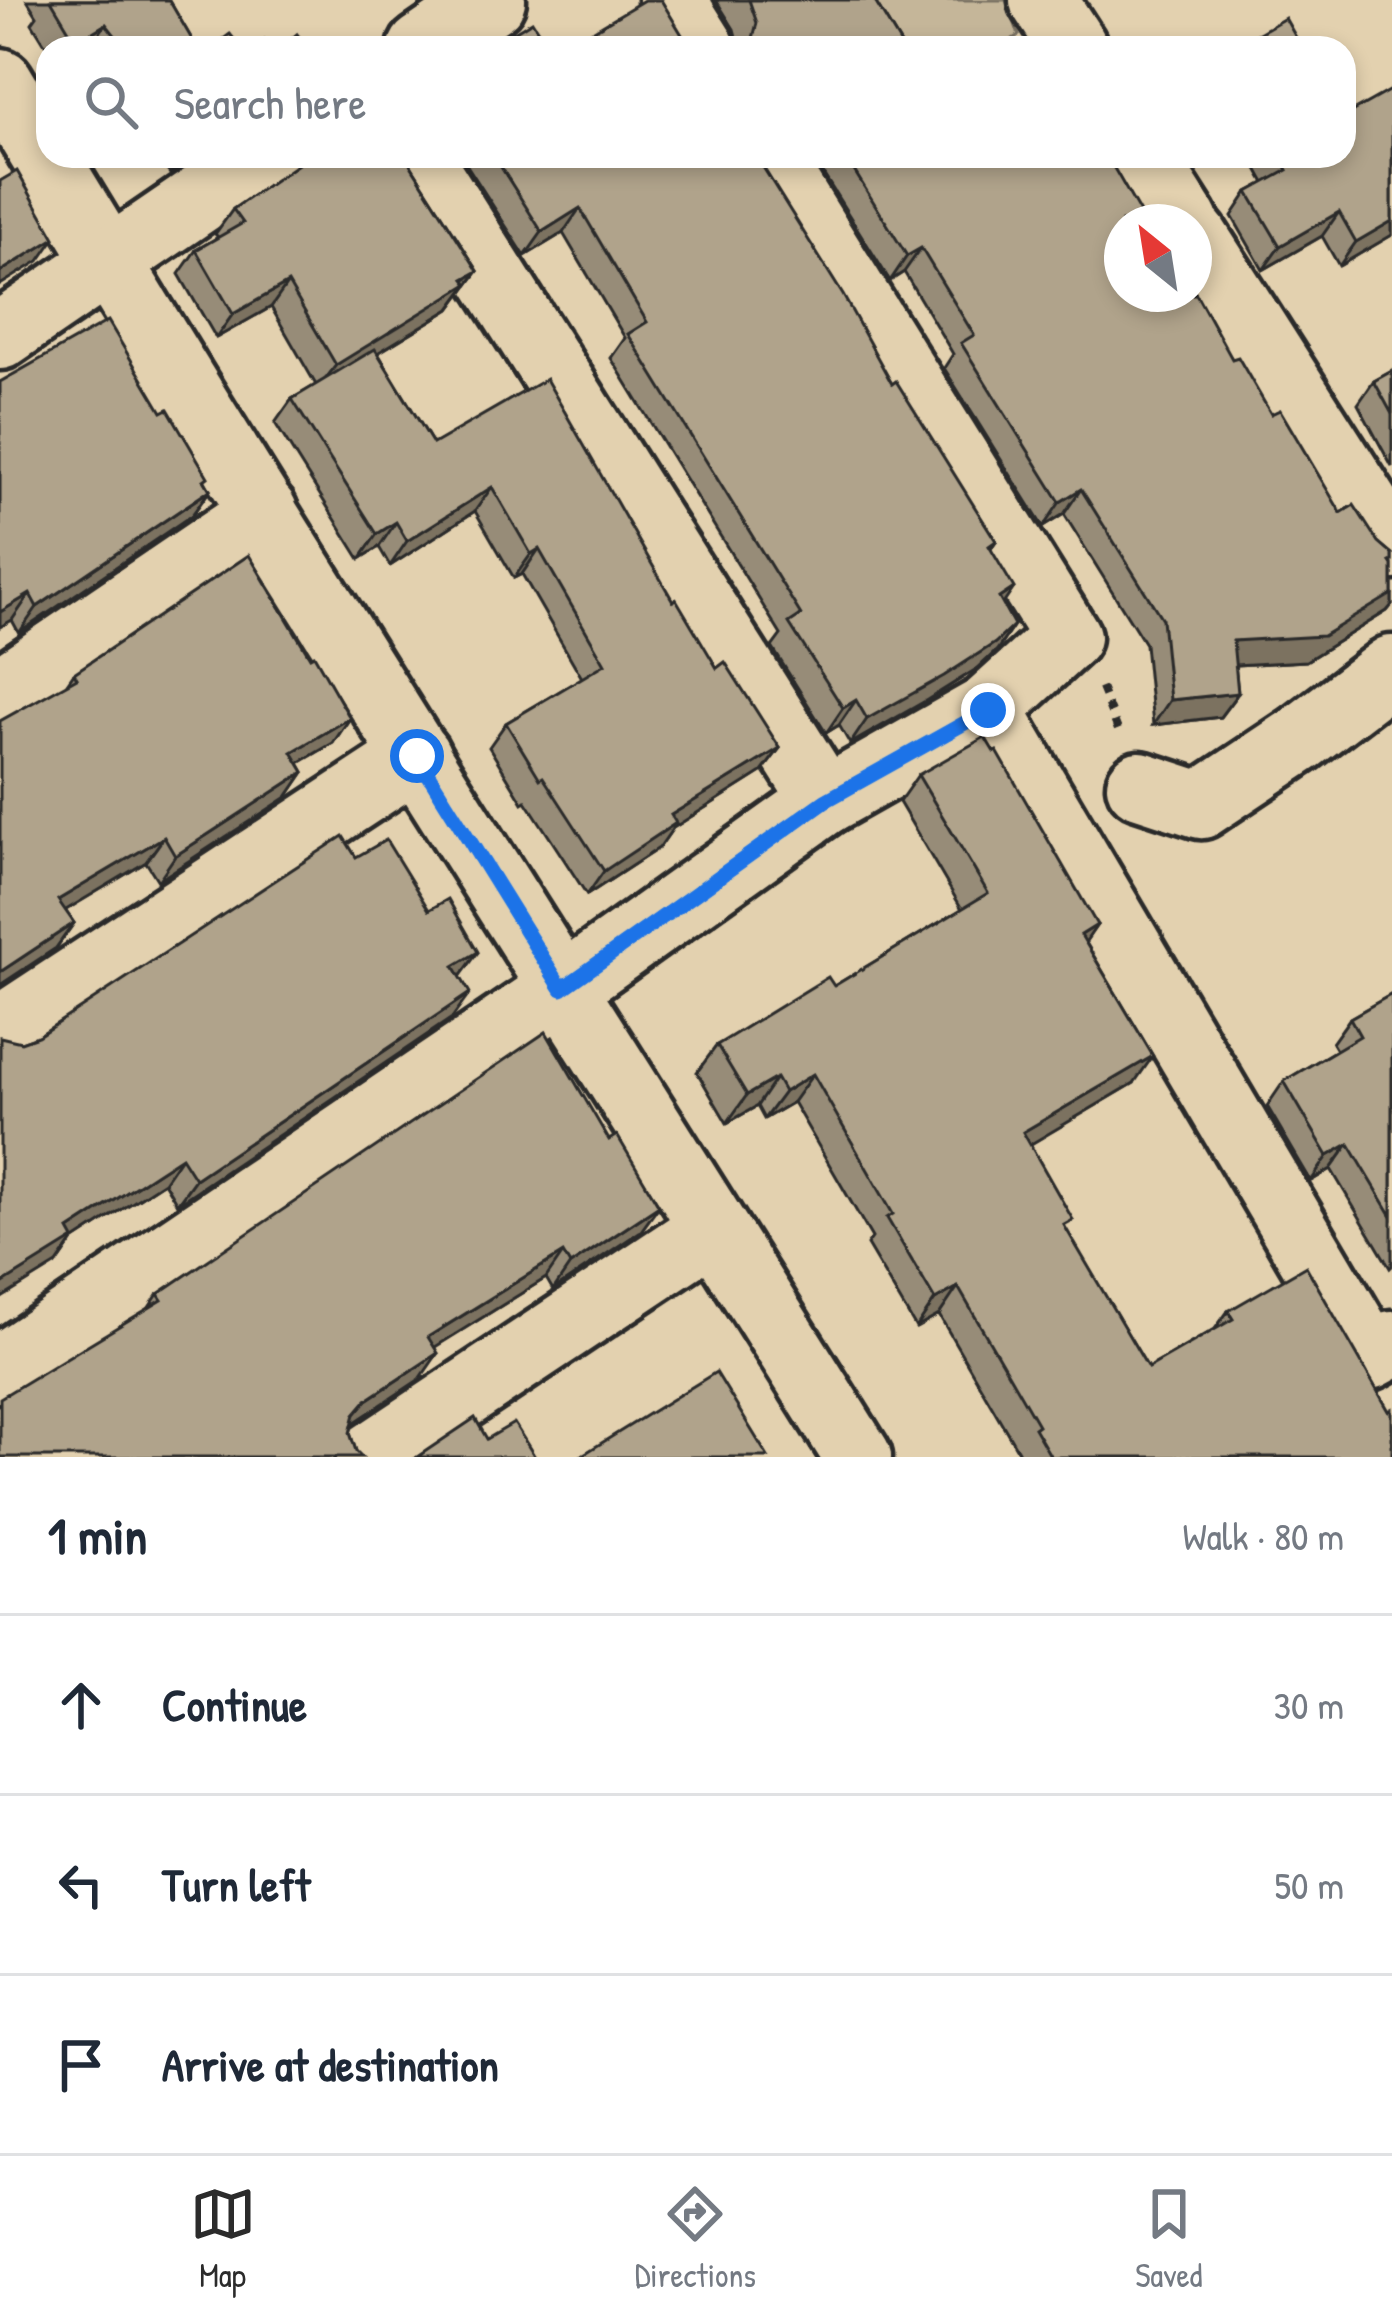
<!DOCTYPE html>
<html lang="en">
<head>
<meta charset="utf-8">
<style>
	:root { --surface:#fff; --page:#f6f6f7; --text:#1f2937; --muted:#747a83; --line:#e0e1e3; --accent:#2b2b2b }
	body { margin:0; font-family:"Patrick Hand",sans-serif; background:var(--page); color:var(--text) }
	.compass { position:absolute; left:1104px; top:204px; width:108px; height:108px; border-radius:50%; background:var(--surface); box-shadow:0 6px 18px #0003; rotate:330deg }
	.stop { position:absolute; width:36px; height:36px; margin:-27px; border:9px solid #1a73e8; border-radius:50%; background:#fff }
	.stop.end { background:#1a73e8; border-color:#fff; box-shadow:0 3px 12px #0008 }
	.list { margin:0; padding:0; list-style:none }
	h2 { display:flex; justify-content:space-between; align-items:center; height:156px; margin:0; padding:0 48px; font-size:51px }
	h2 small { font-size:39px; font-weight:400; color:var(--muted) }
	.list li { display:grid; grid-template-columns:78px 1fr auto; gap:36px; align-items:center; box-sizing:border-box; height:180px; padding:0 48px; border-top:3px solid var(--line) }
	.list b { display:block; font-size:45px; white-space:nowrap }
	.list em { font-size:39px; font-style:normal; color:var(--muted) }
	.icon { flex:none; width:66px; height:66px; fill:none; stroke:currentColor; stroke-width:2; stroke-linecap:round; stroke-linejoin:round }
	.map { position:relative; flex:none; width:1392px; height:1457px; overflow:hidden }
	.search { position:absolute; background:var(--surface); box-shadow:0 6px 18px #0003; left:36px; right:36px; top:36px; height:132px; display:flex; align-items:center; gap:30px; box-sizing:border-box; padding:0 42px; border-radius:36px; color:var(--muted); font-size:45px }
	.sheet { height:696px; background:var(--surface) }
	nav { display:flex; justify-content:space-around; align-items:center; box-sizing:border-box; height:168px; border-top:3px solid var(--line); background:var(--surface); font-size:33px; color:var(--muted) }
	nav a { display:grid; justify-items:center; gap:6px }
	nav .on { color:var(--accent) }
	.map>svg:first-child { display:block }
</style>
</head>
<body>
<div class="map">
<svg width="1392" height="1457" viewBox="0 0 1392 1457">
	<rect width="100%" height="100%" fill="#e3d1af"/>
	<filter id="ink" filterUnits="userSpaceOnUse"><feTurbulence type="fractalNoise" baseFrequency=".00833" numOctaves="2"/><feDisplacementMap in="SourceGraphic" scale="24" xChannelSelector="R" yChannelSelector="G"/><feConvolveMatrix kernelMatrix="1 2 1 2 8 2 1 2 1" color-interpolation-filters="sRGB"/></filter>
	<g filter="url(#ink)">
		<path fill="#c5b699" stroke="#787062" stroke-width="3" d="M 850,0 L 1006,0 L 1019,35 L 998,48 L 885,48 Z"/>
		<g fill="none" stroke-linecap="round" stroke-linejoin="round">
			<g stroke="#2b2b2b" stroke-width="75">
				<g id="minor">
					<path d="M 672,0 L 702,48"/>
					<path d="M 1043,0 L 1074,48"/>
					<path d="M 422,48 L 492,0"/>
					<path d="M 0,82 C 277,546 572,999 858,1457"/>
					<path d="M 417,156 L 825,801"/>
					<path d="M 1143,156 L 1185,222"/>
					<path d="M 1194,236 L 1392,546"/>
					<path d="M 0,336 L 263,156"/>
					<path d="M 0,691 L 264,512"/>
					<path d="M 988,709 L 1370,1356 L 1392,1344"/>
					<path d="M 1140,785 L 1201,805 L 1300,739 L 1392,669"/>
					<path d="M 0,1030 L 417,756"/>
					<path d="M 0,1369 L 562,989 L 825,801 L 988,709 L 1067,637 L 768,156"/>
					<path d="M 370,1457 L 712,1229"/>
				</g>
			</g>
			<path stroke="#2b2b2b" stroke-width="8" stroke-dasharray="9 9" stroke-linecap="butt" d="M 1101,688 L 1118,730"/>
			<use href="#minor" stroke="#e3d1af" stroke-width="66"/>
		</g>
		<g fill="#978c78" stroke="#2b2b2b" stroke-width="3">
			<path d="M 27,0 L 169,0 L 197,48 L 48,49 L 32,23 L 37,16 Z"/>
			<path d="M 716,0 L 874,0 L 903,48 L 739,48 L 734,29 Z"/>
			<path d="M 1392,89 L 1392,235 L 1339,266 L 1322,236 L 1263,270 L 1232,216 L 1248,192 L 1265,183 L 1250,156 L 1344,156 Z"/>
			<path d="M 156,156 L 197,156 L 170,174 Z"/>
			<path d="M 300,156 L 405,156 L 478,271 L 450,309 L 378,353 L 433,444 L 673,601 L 717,668 L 780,748 L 762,772 L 673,828 L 659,848 L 587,895 L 526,801 L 523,803 L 489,747 L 506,723 L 582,678 L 522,574 L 514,578 L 475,511 L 390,566 L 379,547 L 360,559 L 275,423 L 292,399 L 316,385 L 271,307 L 216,338 L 179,274 L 196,250 L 218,237 L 215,234 L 233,209 L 298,165 Z"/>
			<path d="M 461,156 L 756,156 L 892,384 L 996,541 L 991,549 L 1002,605 L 1014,625 L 997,650 L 978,668 L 927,700 L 850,744 L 839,725 L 826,733 L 772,647 L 781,635 L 611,358 L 625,338 L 563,233 L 525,256 Z"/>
			<path d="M 812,156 L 1107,156 L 1122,222 L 1232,359 L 1341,513 L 1392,554 L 1392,605 L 1387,611 L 1306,661 L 1235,665 L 1238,693 L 1220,717 L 1153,725 L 1145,644 L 1064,514 L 1043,527 L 944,368 L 953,354 L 904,272 L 890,281 Z"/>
			<path d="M 1392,371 L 1392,467 L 1358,404 L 1374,381 Z"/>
			<path d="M 0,382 L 205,481 L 210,490 L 192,515 L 19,633 L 12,620 Z"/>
			<path d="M 310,657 L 350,718 L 333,743 L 299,763 L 304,772 L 287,797 L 158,881 L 146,862 L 65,910 L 74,923 L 56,948 L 67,683 L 74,673 Z"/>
			<path d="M 918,775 L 1097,925 L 1085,942 L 1134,1083 L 1030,1144 L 1066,1230 L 1148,1368 L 1215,1329 L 1228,1311 L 1392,1457 L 1016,1457 L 1015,1455 L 1018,1451 L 939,1315 L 916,1328 L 867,1245 L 872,1238 L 793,1102 L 764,1119 L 757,1106 L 727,1123 L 697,1072 L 717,1045 L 834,986 L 962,909 L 899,802 Z"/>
			<path d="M 356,857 L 460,977 L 452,1018 L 177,1204 L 164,1182 L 73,1241 L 57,1264 L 2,1039 L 21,1042 L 38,1036 Z"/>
			<path d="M 1392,994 L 1392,1266 L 1390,1268 L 1331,1169 L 1311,1181 L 1267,1106 L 1284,1081 L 1336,1050 L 1332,1043 L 1350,1018 Z"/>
			<path d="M 641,1231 L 553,1290 L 546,1278 L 434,1347 L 420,1379 L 353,1424 L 350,1433 L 356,1451 L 148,1309 L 158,1294 Z"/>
		</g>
		<g fill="#7b7261" stroke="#2b2b2b" stroke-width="3">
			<path d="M 106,24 L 89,48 L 72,48 L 76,42 Z"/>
			<path d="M 183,156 L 197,156 L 170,174 Z"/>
			<path d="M 580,208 L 563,233 L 525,256 L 542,232 Z"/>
			<path d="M 1339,212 L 1322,236 L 1263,270 L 1280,246 Z"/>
			<path d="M 1392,221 L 1392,235 L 1339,266 L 1356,242 Z"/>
			<path d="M 55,238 L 39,261 L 0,285 L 0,272 Z"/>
			<path d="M 921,248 L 904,272 L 890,281 L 907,256 Z"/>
			<path d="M 478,271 L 450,309 L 318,389 L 336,365 Z"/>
			<path d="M 288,283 L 271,307 L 216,338 L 233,314 Z"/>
			<path d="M 492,487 L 475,511 L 390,566 L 407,541 Z"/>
			<path d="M 1081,489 L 1064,514 L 1043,527 L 1060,502 Z"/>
			<path d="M 210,490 L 192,515 L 19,633 L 37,607 Z"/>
			<path d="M 396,522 L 379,547 L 360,559 L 377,534 Z"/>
			<path d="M 539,549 L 522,574 L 514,578 L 531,554 Z"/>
			<path d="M 1014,588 L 997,613 L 999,598 Z"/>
			<path d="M 30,594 L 12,620 L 0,627 L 0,612 Z"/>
			<path d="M 1392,594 L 1392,605 L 1387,611 L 1306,661 L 1216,666 L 1233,641 Z"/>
			<path d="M 1014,625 L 997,650 L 978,668 L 927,700 L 850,744 L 867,719 Z"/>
			<path d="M 1238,693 L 1220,717 L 1153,725 L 1170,700 Z"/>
			<path d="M 856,700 L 839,725 L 826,733 L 843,708 Z"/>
			<path d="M 350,718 L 333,743 L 274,777 L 292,752 Z"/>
			<path d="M 780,748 L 762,772 L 673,828 L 659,848 L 587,895 L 604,871 L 671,815 Z"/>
			<path d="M 304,772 L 287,797 L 158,881 L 175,856 Z"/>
			<path d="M 164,837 L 146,862 L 41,925 L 58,900 Z"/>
			<path d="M 74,923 L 56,948 L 0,985 L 0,972 Z"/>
			<path d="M 1097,925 L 1078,953 L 1081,935 Z"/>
			<path d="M 478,952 L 460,977 L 454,966 Z"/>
			<path d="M 470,993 L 452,1018 L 177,1204 L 195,1179 Z"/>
			<path d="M 1153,1056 L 1134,1083 L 1004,1160 L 1023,1132 Z"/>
			<path d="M 813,1074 L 793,1102 L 764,1119 L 784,1092 Z"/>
			<path d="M 776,1078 L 757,1106 L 727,1123 L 747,1095 Z"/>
			<path d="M 1349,1144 L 1331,1169 L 1311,1181 L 1328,1156 Z"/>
			<path d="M 181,1157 L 164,1182 L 73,1241 L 57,1264 L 0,1299 L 0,1285 L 69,1230 Z"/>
			<path d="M 659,1206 L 641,1231 L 553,1290 L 570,1265 Z"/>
			<path d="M 563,1253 L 546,1278 L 411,1362 L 428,1337 Z"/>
			<path d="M 958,1287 L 939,1315 L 916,1328 L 935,1300 Z"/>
			<path d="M 438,1353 L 420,1379 L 349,1426 L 355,1414 L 367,1400 Z"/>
		</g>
		<g fill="#b0a38b" stroke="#2b2b2b" stroke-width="3">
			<path d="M 51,0 L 169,0 L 197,48 L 125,48 L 106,24 L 76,42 Z"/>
			<path d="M 644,0 L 661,0 L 687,43 L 692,48 L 564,48 Z"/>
			<path d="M 749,0 L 874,0 L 903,48 L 746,48 L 752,42 L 757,23 Z"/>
			<path d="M 1285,18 L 1302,48 L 1233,48 Z"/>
			<path d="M 532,21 L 549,48 L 488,48 Z"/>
			<path d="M 230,34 L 241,48 L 211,48 Z"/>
			<path d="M 297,34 L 308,48 L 280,48 Z"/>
			<path d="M 265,40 L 271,48 L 254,48 Z"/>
			<path d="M 1018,41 L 1022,48 L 1006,48 Z"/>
			<path d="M 1392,89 L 1392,221 L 1356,242 L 1339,212 L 1280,246 L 1248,192 L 1288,170 L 1280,156 L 1344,156 L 1344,116 Z"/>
			<path d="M 307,156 L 405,156 L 478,271 L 464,279 L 468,284 L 336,365 L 288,283 L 233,314 L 196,250 L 243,223 L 233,209 L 301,162 Z"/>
			<path d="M 494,156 L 756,156 L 843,295 L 892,384 L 896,381 L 996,541 L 989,546 L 1014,588 L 999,598 L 1014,625 L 995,643 L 944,676 L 867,719 L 856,700 L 843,708 L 789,623 L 801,615 L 628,334 L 647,322 L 580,208 L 542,232 Z"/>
			<path d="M 845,156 L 1107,156 L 1145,222 L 1122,222 L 1122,294 L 1194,294 L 1194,290 L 1232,359 L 1238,357 L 1271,414 L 1280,410 L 1341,513 L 1354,505 L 1378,542 L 1392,554 L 1392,561 L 1390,562 L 1392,565 L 1392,594 L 1323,636 L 1233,641 L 1238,693 L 1170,700 L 1162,619 L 1081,489 L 1060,502 L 961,343 L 974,335 L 921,248 L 907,256 Z"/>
			<path d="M 17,171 L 55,238 L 0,272 L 0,181 Z"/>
			<path d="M 108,321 L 162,412 L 168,409 L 208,477 L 204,480 L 210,490 L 37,607 L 30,594 L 0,612 L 0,382 Z"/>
			<path d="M 375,349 L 433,444 L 546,379 L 673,601 L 676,599 L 717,668 L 725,662 L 780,748 L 671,815 L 676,823 L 604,871 L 543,777 L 540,779 L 506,723 L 605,664 L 539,549 L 531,554 L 492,487 L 407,541 L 396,522 L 377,534 L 292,399 Z"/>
			<path d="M 1392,371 L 1392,414 L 1374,381 Z"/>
			<path d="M 249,555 L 310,657 L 314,655 L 350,718 L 292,752 L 304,772 L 175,856 L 164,837 L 58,900 L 74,923 L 0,972 L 0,721 L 77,678 L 74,673 Z"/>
			<path d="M 985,737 L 994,752 L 997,751 L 1097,925 L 1081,935 L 1153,1056 L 1023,1132 L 1073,1220 L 1064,1225 L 1148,1368 L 1233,1319 L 1228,1311 L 1306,1266 L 1389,1411 L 1392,1409 L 1392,1457 L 1051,1457 L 1034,1428 L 1038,1425 L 958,1287 L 935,1300 L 887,1218 L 893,1214 L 813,1074 L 784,1092 L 776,1078 L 747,1095 L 717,1045 L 828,977 L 834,986 L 988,893 L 918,775 Z"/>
			<path d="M 343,836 L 356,857 L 386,840 L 429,910 L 448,899 L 478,952 L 454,966 L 470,993 L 195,1179 L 181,1157 L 69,1230 L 74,1239 L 0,1285 L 0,1037 L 21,1042 L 38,1036 Z"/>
			<path d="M 1392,994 L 1392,1216 L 1349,1144 L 1328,1156 L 1284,1081 L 1360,1036 L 1350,1018 Z"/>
			<path d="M 546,1032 L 609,1140 L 617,1135 L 659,1206 L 570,1265 L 563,1253 L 428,1337 L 438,1353 L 367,1400 L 355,1414 L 350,1433 L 356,1451 L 362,1457 L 0,1457 L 0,1398 L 162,1300 L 158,1294 Z"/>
			<path d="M 716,1372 L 768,1457 L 579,1457 Z"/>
			<path d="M 475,1418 L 487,1439 L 514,1423 L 535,1457 L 417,1457 Z"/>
		</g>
	</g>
	<g fill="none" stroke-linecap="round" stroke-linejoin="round" filter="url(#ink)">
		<path stroke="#1a73e8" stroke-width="15" d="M 417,756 L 562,989 L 825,801 L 988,710"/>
	</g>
</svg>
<svg class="compass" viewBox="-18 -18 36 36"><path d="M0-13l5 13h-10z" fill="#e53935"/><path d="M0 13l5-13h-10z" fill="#747a83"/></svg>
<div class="stop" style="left:417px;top:756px"></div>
<div class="stop end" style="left:988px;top:710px"></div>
<div class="search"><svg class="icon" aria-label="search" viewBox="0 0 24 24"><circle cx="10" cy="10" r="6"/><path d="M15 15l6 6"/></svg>Search here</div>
</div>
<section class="sheet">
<h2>1 min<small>Walk · 80 m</small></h2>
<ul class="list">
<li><svg class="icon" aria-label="ahead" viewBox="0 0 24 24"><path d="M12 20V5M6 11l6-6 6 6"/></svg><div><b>Continue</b></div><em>30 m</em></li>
<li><svg class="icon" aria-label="left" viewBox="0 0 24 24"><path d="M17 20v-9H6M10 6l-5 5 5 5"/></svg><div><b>Turn left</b></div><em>50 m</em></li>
<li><svg class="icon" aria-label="arrive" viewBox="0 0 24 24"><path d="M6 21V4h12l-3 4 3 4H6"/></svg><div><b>Arrive at destination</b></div></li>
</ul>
</section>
<nav>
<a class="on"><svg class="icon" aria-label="map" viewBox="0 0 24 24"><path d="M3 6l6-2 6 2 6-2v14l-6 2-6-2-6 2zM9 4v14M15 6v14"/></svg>Map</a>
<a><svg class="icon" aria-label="directions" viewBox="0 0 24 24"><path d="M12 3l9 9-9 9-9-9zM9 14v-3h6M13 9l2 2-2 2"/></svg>Directions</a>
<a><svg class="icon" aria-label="saved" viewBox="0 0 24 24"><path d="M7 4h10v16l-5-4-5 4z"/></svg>Saved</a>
</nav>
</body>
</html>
